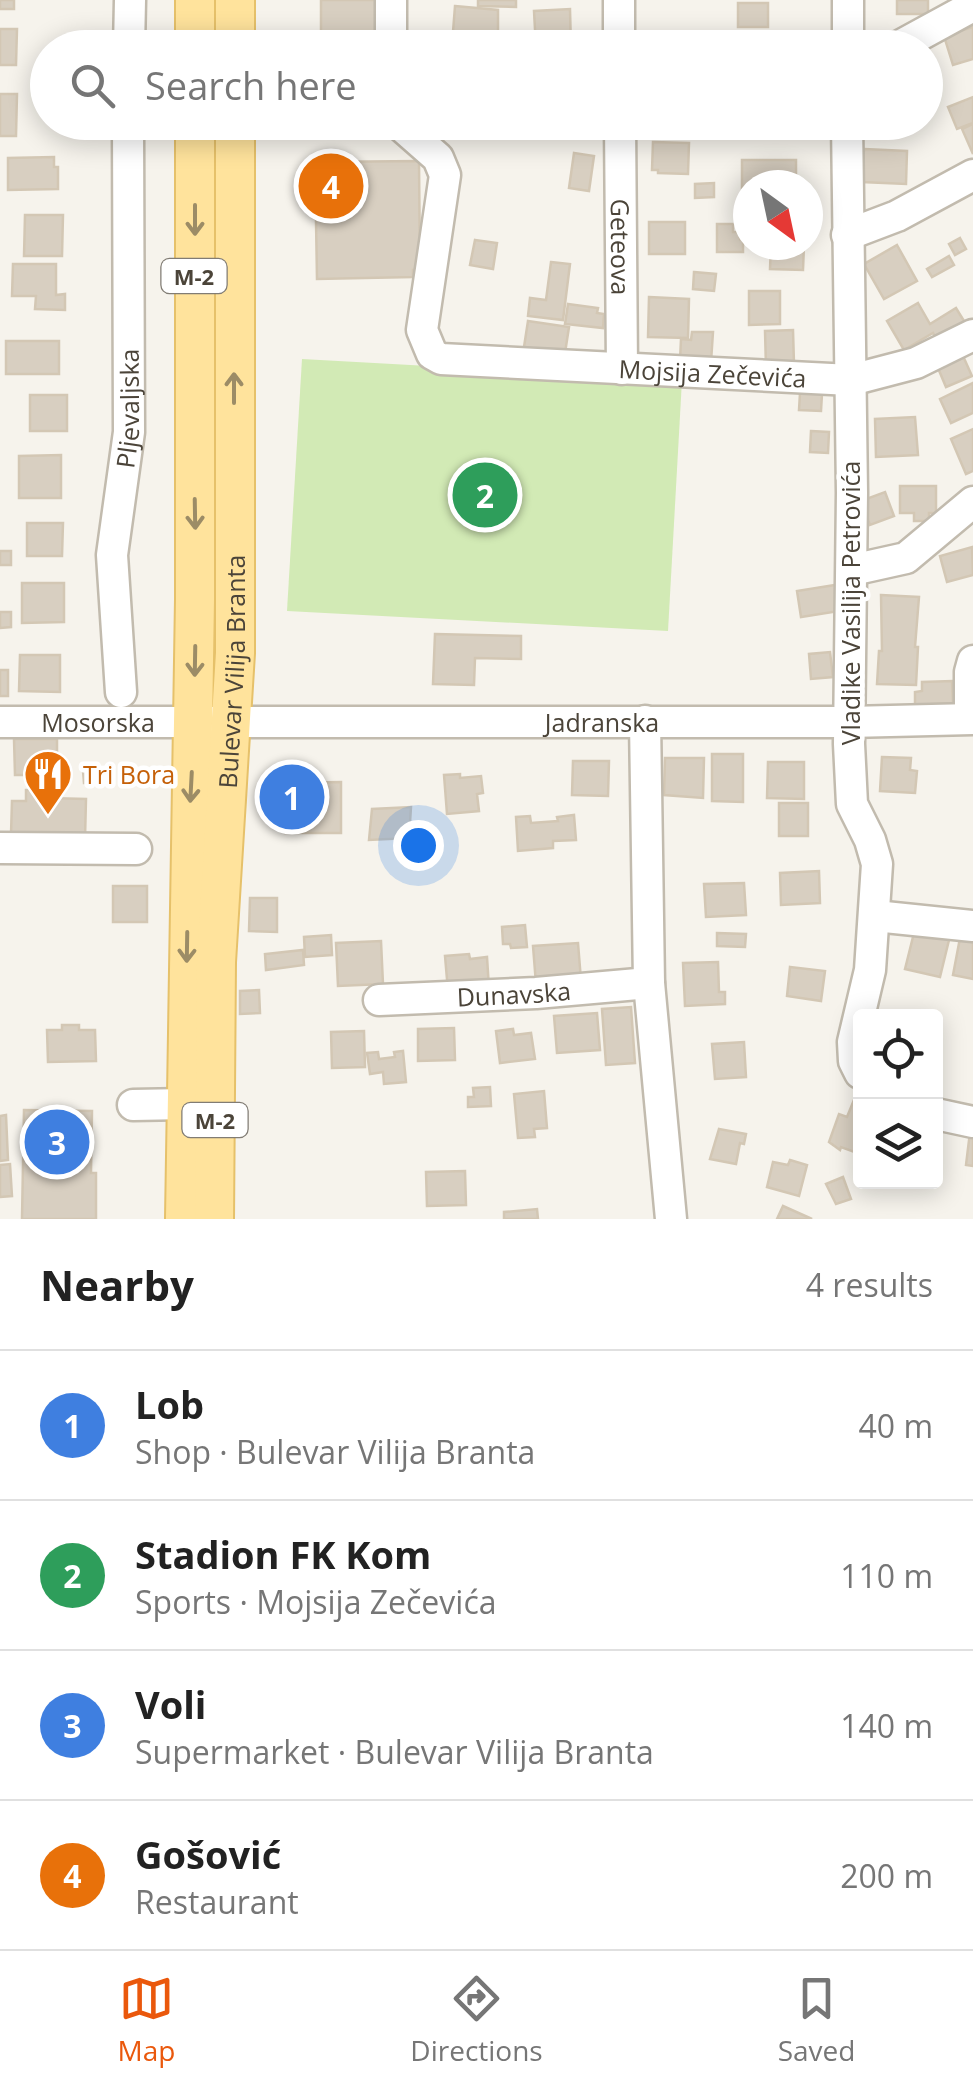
<!DOCTYPE html>
<html lang="en">
<head>
<meta charset="utf-8">
<style>
	:root { --surface:#fff; --page:#f6f6f6; --text:#222; --muted:#767676; --line:#e0e0e0; --accent:#ea580c }
	body { margin:0; font-family:"Open Sans",sans-serif; background:var(--page); color:var(--text) }
	.controls { position:absolute; right:30px; bottom:30px; display:grid; overflow:hidden; border-radius:10px; box-shadow:0 5px 25px #0003 }
	.controls button { width:90px; height:90px; display:grid; place-items:center; padding:0; border:0; border-bottom:2px solid var(--line); background:var(--surface); color:var(--text); font:50px sans-serif }
	.compass { position:absolute; left:733px; top:170px; width:90px; height:90px; border-radius:50%; background:var(--surface); box-shadow:0 5px 25px #0003; rotate:147deg }
	.you { position:absolute; left:418px; top:845px; width:35px; height:35px; margin:-25px; border:8px solid #fff; border-radius:50%; background:#1a73e8; box-shadow:0 0 0 15px #1a73e833 }
	.badge { display:grid; place-items:center; width:65px; height:65px; border-radius:50%; background:var(--accent); color:#fff; font-size:32px; font-weight:700 }
	.pin { position:absolute; translate:-50% -50%; border:5px solid #fff; box-shadow:0 2px 10px #0006 }
	.list { margin:0; padding:0; list-style:none }
	h2 { display:flex; justify-content:space-between; align-items:center; height:130px; margin:0; padding:0 40px; font-size:42px }
	h2 small { font-size:32px; font-weight:400; color:var(--muted) }
	.list li { display:grid; grid-template-columns:65px 1fr auto; gap:30px; align-items:center; box-sizing:border-box; height:150px; padding:0 40px; border-top:2px solid var(--line) }
	.list b { display:block; font-size:38px; white-space:nowrap }
	.list p { margin:0; font-size:32px; white-space:nowrap; color:var(--muted) }
	.list em { font-size:32px; font-style:normal; color:var(--muted) }
	.icon { flex:none; width:55px; height:55px; fill:none; stroke:currentColor; stroke-width:2; stroke-linecap:round; stroke-linejoin:round }
	.map { position:relative; flex:none; width:973px; height:1219px; overflow:hidden }
	.search { position:absolute; background:var(--surface); box-shadow:0 5px 25px #0003; left:30px; right:30px; top:30px; height:110px; display:flex; align-items:center; gap:25px; box-sizing:border-box; padding:0 35px; border-radius:55px; color:var(--muted); font-size:38px }
	.sheet { height:730px; background:var(--surface) }
	nav { display:flex; justify-content:space-around; align-items:center; box-sizing:border-box; height:140px; border-top:2px solid var(--line); background:var(--surface); font-size:28px; color:var(--muted) }
	nav a { display:grid; justify-items:center; gap:5px }
	nav .on { color:var(--accent) }
	.map>svg:first-child { display:block }
</style>
</head>
<body>
<div class="map">
<svg width="973" height="1219" viewBox="0 0 973 1219">
	<rect width="100%" height="100%" fill="#f6f3ec"/>
	<path fill="#d2eab5" d="M 302,359 L 682,380 L 668,631 L 287,611 Z"/>
	<g fill="#d8cfc1" stroke="#d3c7b4" stroke-width="2.5">
		<rect x="0" y="0" width="14" height="9"/>
		<rect x="321" y="0" width="54" height="48"/>
		<path d="M 478,0 L 516,0 L 516,7 L 478,6 Z"/>
		<rect x="897" y="0" width="31" height="14"/>
		<rect x="738" y="3" width="30" height="24"/>
		<path d="M 455,6 L 498,10 L 498,48 L 460,48 L 461,33 L 453,32 Z"/>
		<path d="M 570,9 L 571,47 L 536,48 L 534,11 Z"/>
		<path d="M 973,27 L 973,59 L 953,65 L 944,36 Z"/>
		<path d="M 0,29 L 17,29 L 16,65 L 0,65 Z"/>
		<rect x="764" y="36" width="44" height="12"/>
		<path d="M 0,94 L 17,94 L 16,136 L 0,136 Z"/>
		<path d="M 973,97 L 973,123 L 957,129 L 948,107 Z"/>
		<path d="M 634,122 L 675,122 L 674,132 L 633,127 Z"/>
		<path d="M 781,122 L 798,122 L 795,137 L 779,134 Z"/>
		<path d="M 973,124 L 973,154 L 962,129 Z"/>
		<path d="M 653,142 L 689,143 L 688,174 L 658,173 L 658,170 L 652,170 Z"/>
		<path d="M 864,149 L 907,151 L 906,184 L 862,182 Z"/>
		<path d="M 574,153 L 594,156 L 589,191 L 569,188 Z"/>
		<path d="M 54,157 L 54,167 L 58,167 L 58,189 L 8,190 L 8,158 Z"/>
		<path d="M 742,160 L 796,160 L 796,174 L 790,174 L 790,185 L 748,185 L 748,195 L 742,195 Z"/>
		<path d="M 419,161 L 420,270 L 413,270 L 413,277 L 317,279 L 315,162 Z"/>
		<path d="M 714,183 L 714,197 L 695,198 L 695,184 Z"/>
		<path d="M 25,215 L 63,215 L 62,256 L 24,256 Z"/>
		<rect x="649" y="222" width="36" height="32"/>
		<path d="M 717,224 L 733,224 L 733,232 L 739,232 L 740,239 L 743,238 L 743,252 L 717,252 Z"/>
		<path d="M 960,238 L 966,249 L 955,255 L 949,244 Z"/>
		<path d="M 475,240 L 497,243 L 493,269 L 470,265 Z"/>
		<path d="M 771,245 L 804,245 L 803,270 L 770,269 Z"/>
		<path d="M 897,245 L 917,281 L 884,299 L 864,264 Z"/>
		<path d="M 949,256 L 954,265 L 932,277 L 927,269 Z"/>
		<path d="M 551,262 L 570,264 L 563,320 L 528,316 L 530,298 L 546,300 Z"/>
		<path d="M 13,264 L 56,264 L 56,295 L 65,294 L 65,310 L 35,309 L 36,296 L 12,296 Z"/>
		<path d="M 694,272 L 716,274 L 714,291 L 693,289 Z"/>
		<path d="M 749,291 L 780,291 L 780,324 L 749,325 Z"/>
		<path d="M 649,297 L 689,299 L 688,338 L 648,337 Z"/>
		<path d="M 918,303 L 930,324 L 956,308 L 969,329 L 941,346 L 933,333 L 904,350 L 887,321 Z"/>
		<path d="M 568,304 L 598,308 L 597,313 L 604,314 L 603,328 L 565,324 Z"/>
		<path d="M 528,321 L 569,327 L 565,353 L 524,347 Z"/>
		<path d="M 793,330 L 794,364 L 766,368 L 765,331 Z"/>
		<path d="M 692,332 L 713,332 L 711,362 L 680,361 L 681,339 L 691,340 Z"/>
		<rect x="6" y="341" width="53" height="33"/>
		<path d="M 963,356 L 972,376 L 946,387 L 938,368 Z"/>
		<path d="M 973,383 L 973,413 L 951,423 L 940,399 Z"/>
		<path d="M 800,393 L 822,394 L 821,411 L 799,410 Z"/>
		<rect x="30" y="395" width="37" height="36"/>
		<path d="M 915,417 L 918,455 L 876,457 L 875,419 Z"/>
		<path d="M 973,429 L 973,471 L 966,474 L 951,439 Z"/>
		<path d="M 811,431 L 829,432 L 828,453 L 810,452 Z"/>
		<path d="M 61,455 L 61,498 L 19,498 L 19,456 Z"/>
		<path d="M 900,486 L 936,486 L 936,513 L 929,513 L 929,521 L 914,521 L 914,513 L 900,513 Z"/>
		<path d="M 885,492 L 894,516 L 870,525 L 861,501 Z"/>
		<path d="M 27,523 L 63,523 L 62,556 L 27,556 Z"/>
		<path d="M 972,547 L 973,575 L 947,582 L 940,556 Z"/>
		<rect x="0" y="551" width="11" height="14"/>
		<path d="M 22,583 L 64,583 L 64,622 L 22,623 Z"/>
		<path d="M 835,585 L 839,611 L 801,617 L 797,591 Z"/>
		<path d="M 881,595 L 919,597 L 915,647 L 918,647 L 916,685 L 877,684 L 879,651 L 882,651 Z"/>
		<path d="M 0,612 L 11,612 L 11,627 L 0,628 Z"/>
		<path d="M 435,634 L 521,636 L 521,659 L 475,658 L 474,685 L 433,684 Z"/>
		<path d="M 830,652 L 833,677 L 811,679 L 809,654 Z"/>
		<path d="M 20,655 L 60,655 L 60,692 L 19,691 Z"/>
		<rect x="0" y="670" width="8" height="26"/>
		<path d="M 952,681 L 953,703 L 915,705 L 915,692 L 922,691 L 922,682 Z"/>
		<path d="M 14,739 L 57,739 L 57,775 L 15,775 Z"/>
		<path d="M 712,754 L 743,754 L 743,802 L 712,801 Z"/>
		<path d="M 882,757 L 911,758 L 910,770 L 917,771 L 915,793 L 880,791 Z"/>
		<path d="M 665,758 L 704,758 L 703,798 L 664,795 Z"/>
		<path d="M 573,761 L 609,761 L 608,796 L 572,795 Z"/>
		<path d="M 768,762 L 804,762 L 804,799 L 767,798 Z"/>
		<path d="M 98,770 L 99,783 L 84,783 L 83,771 Z"/>
		<path d="M 460,774 L 460,778 L 481,776 L 483,793 L 477,794 L 479,811 L 447,814 L 444,775 Z"/>
		<path d="M 341,782 L 341,833 L 285,833 L 284,783 Z"/>
		<path d="M 26,790 L 48,790 L 48,798 L 86,799 L 85,839 L 11,834 L 12,801 L 26,801 Z"/>
		<rect x="779" y="803" width="29" height="33"/>
		<path d="M 411,807 L 409,838 L 369,840 L 372,809 Z"/>
		<path d="M 574,815 L 576,840 L 553,841 L 553,848 L 518,851 L 516,817 L 530,816 L 531,823 L 558,821 L 557,817 Z"/>
		<path d="M 819,871 L 820,903 L 781,905 L 780,873 Z"/>
		<path d="M 744,883 L 746,915 L 706,917 L 704,884 Z"/>
		<rect x="113" y="886" width="34" height="36"/>
		<path d="M 250,898 L 277,898 L 277,932 L 249,931 Z"/>
		<path d="M 525,925 L 527,947 L 511,948 L 510,944 L 503,944 L 502,927 Z"/>
		<path d="M 717,933 L 746,934 L 745,947 L 717,946 Z"/>
		<path d="M 914,933 L 949,940 L 940,977 L 905,969 Z"/>
		<path d="M 331,935 L 332,955 L 305,957 L 304,937 Z"/>
		<path d="M 960,938 L 973,940 L 973,979 L 953,975 Z"/>
		<path d="M 381,941 L 383,984 L 338,986 L 336,943 Z"/>
		<path d="M 578,943 L 581,980 L 536,984 L 533,946 Z"/>
		<path d="M 303,950 L 304,965 L 266,970 L 265,954 Z"/>
		<path d="M 469,954 L 470,959 L 487,957 L 489,988 L 448,991 L 445,956 Z"/>
		<path d="M 718,962 L 719,992 L 725,992 L 725,1004 L 685,1006 L 683,963 Z"/>
		<path d="M 790,967 L 825,971 L 821,1001 L 787,996 Z"/>
		<path d="M 259,990 L 260,1013 L 240,1014 L 240,991 Z"/>
		<path d="M 631,1007 L 635,1063 L 606,1065 L 602,1009 Z"/>
		<path d="M 597,1013 L 600,1050 L 557,1053 L 554,1016 Z"/>
		<path d="M 62,1025 L 79,1025 L 79,1030 L 95,1030 L 96,1061 L 48,1062 L 47,1030 L 62,1030 Z"/>
		<path d="M 454,1028 L 455,1060 L 418,1061 L 418,1029 Z"/>
		<path d="M 513,1029 L 514,1035 L 531,1033 L 535,1059 L 500,1063 L 496,1031 Z"/>
		<path d="M 364,1031 L 365,1067 L 332,1068 L 331,1032 Z"/>
		<path d="M 744,1042 L 746,1077 L 715,1079 L 712,1044 Z"/>
		<path d="M 403,1051 L 406,1082 L 384,1084 L 383,1072 L 370,1074 L 367,1053 L 378,1052 L 379,1059 L 395,1057 L 394,1052 Z"/>
		<path d="M 490,1087 L 491,1106 L 468,1107 L 468,1097 L 474,1097 L 473,1088 Z"/>
		<path d="M 544,1091 L 547,1128 L 534,1129 L 535,1137 L 518,1138 L 514,1094 Z"/>
		<path d="M 856,1095 L 860,1097 L 860,1154 L 841,1147 L 840,1150 L 829,1142 L 839,1114 L 847,1117 Z"/>
		<path d="M 24,1110 L 92,1111 L 91,1173 L 96,1173 L 96,1219 L 22,1219 Z"/>
		<path d="M 6,1115 L 8,1160 L 0,1161 L 0,1116 Z"/>
		<path d="M 719,1129 L 746,1134 L 744,1144 L 740,1143 L 736,1164 L 710,1159 Z"/>
		<path d="M 970,1132 L 973,1132 L 973,1166 L 966,1165 Z"/>
		<path d="M 790,1160 L 807,1165 L 799,1196 L 767,1187 L 773,1162 L 788,1165 Z"/>
		<path d="M 10,1164 L 12,1196 L 0,1197 L 0,1165 Z"/>
		<path d="M 465,1171 L 466,1205 L 427,1206 L 426,1172 Z"/>
		<path d="M 843,1177 L 851,1199 L 836,1204 L 826,1184 Z"/>
		<path d="M 783,1206 L 812,1219 L 777,1219 Z"/>
		<path d="M 537,1209 L 538,1219 L 504,1219 L 504,1212 Z"/>
	</g>
	<g fill="none" stroke-linecap="round" stroke-linejoin="round">
		<g stroke="#c2bbae" stroke-width="35">
			<g id="minor">
				<path d="M 619,0 L 619,48"/>
				<path d="M 129,48 L 130,0"/>
				<path d="M 391,48 L 391,0"/>
				<path d="M 848,48 L 848,0"/>
				<path d="M 896,48 L 973,6"/>
				<path id="s1" d="M 397,122 L 438,158 L 445,175 L 422,330 L 432,354 L 441,359 L 851,380 L 916,363 L 973,335"/>
				<path id="s2" d="M 620,122 L 622,369"/>
				<path d="M 847,122 L 852,493 L 849,744 L 852,804 L 870,840 L 877,864 L 870,970 L 853,1042 L 854,1061 L 860,1073"/>
				<path d="M 847,235 L 897,216 L 973,175"/>
				<path d="M 852,570 L 906,558 L 973,502"/>
				<path id="s3" d="M 121,692 L 112,555 L 129,432 L 128,122"/>
				<path d="M 970,718 L 970,672 L 973,661"/>
				<path d="M 645,721 L 649,983 L 671,1219"/>
				<path id="s4" d="M 0,722 L 849,722 L 973,719"/>
				<path d="M 0,848 L 136,849"/>
				<path d="M 875,916 L 973,926"/>
				<path id="s5" d="M 379,1000 L 536,993 L 649,983"/>
				<path d="M 133,1105 L 186,1104"/>
				<path d="M 936,1114 L 973,1122"/>
			</g>
		</g>
		<g stroke="#e6c16a" stroke-width="42">
			<g id="major">
				<path d="M 235,0 L 235,48"/>
				<path d="M 195,48 L 195,0"/>
				<path d="M 185,1219 L 195,599 L 195,122"/>
				<path id="s6" d="M 214,1219 L 216,962 L 235,653 L 235,122"/>
			</g>
		</g>
		<use href="#minor" stroke="#fff" stroke-width="30"/>
		<use href="#major" stroke="#ffe39c" stroke-width="38"/>
	</g>
	<defs><path id="oneway-shaft" d="M-6 0H5M1.5-3L5.5 0L1.5 3" fill="none" stroke-width="1.6" stroke-linecap="round" stroke-linejoin="round" transform="scale(2.5)"/></defs>
	<g stroke="#9c8c66">
		<use href="#oneway-shaft" transform="translate(195 220) rotate(90)"/>
		<use href="#oneway-shaft" transform="translate(234 388) rotate(-90)"/>
		<use href="#oneway-shaft" transform="translate(195 514) rotate(89)"/>
		<use href="#oneway-shaft" transform="translate(195 661) rotate(91)"/>
		<use href="#oneway-shaft" transform="translate(191 787) rotate(93)"/>
		<use href="#oneway-shaft" transform="translate(187 947) rotate(91)"/>
	</g>
	<defs>
		<g id="restaurant-pin" transform="scale(2.5)"><path d="M0 17L-7.5 6A9.5 9.5 0 1 1 7.5 6Z" fill="#e8710a" stroke="#fff"/><path d="M-5-6h1v4h1v-4h1v4h1v-4h1v5L-1.5 .5V6h-2V.5L-5-1ZM5-6V6H3V1.5H1.5Q1.5-4 5-6Z" fill="#fff"/></g>
	</defs>
	<g fill-rule="evenodd">
		<use href="#restaurant-pin" x="48" y="774"/>
	</g>
	<g text-anchor="middle" dominant-baseline="central" stroke-width="9" stroke-linejoin="round" paint-order="stroke">
		<g fill="#fff" stroke="#817c74" stroke-width="2.5">
			<rect x="161.5" y="259" width="65" height="34" rx="8"/>
			<rect x="182.5" y="1103" width="65" height="34" rx="8"/>
		</g>
		<g font-size="22" font-weight="bold" fill="#4b4439">
			<text x="194" y="276">M-2</text>
			<text x="215" y="1120">M-2</text>
		</g>
		<g font-size="25" fill="#4b4439" stroke="#fff">
			<text stroke="none"><textPath href="#s2" startOffset="125">Geteova</textPath></text>
			<text stroke="none"><textPath href="#s1" startOffset="538">Mojsija Zečevića</textPath></text>
			<text stroke="none"><textPath href="#s3" startOffset="285">Pljevaljska</textPath></text>
			<text transform="translate(850 603) rotate(-90)">Vladike Vasilija Petrovića</text>
			<text stroke="none"><textPath href="#s6" startOffset="548">Bulevar Vilija Branta</textPath></text>
			<text stroke="none"><textPath href="#s4" startOffset="602">Jadranska</textPath></text>
			<text stroke="none"><textPath href="#s4" startOffset="98">Mosorska</textPath></text>
			<text stroke="none"><textPath href="#s5" startOffset="135">Dunavska</textPath></text>
		</g>
		<g font-size="25" fill="#c56008" stroke="#fff" text-anchor="start">
			<text x="83" y="774">Tri Bora</text>
		</g>
	</g>
</svg>
<div class="controls">
<button><svg class="icon" aria-label="locate" viewBox="0 0 24 24"><circle cx="12" cy="12" r="6"/><path d="M12 2v4M12 18v4M2 12h4M18 12h4"/></svg></button>
<button><svg class="icon" aria-label="layers" viewBox="0 0 24 24"><path d="M12 4l9 5-9 5-9-5zM3 14l9 5 9-5"/></svg></button>
</div>
<svg class="compass" viewBox="-18 -18 36 36"><path d="M0-13l5 13h-10z" fill="#e53935"/><path d="M0 13l5-13h-10z" fill="#767676"/></svg>
<div class="you"></div>
<div class="pin badge" style="left:292px;top:797px;background:#3f7fe0">1</div>
<div class="pin badge" style="left:485px;top:495px;background:#2e9e5b">2</div>
<div class="pin badge" style="left:57px;top:1142px;background:#3f7fe0">3</div>
<div class="pin badge" style="left:331px;top:186px;background:#e8710a">4</div>
<div class="search"><svg class="icon" aria-label="search" viewBox="0 0 24 24"><circle cx="10" cy="10" r="6"/><path d="M15 15l6 6"/></svg>Search here</div>
</div>
<section class="sheet">
<h2>Nearby<small>4 results</small></h2>
<ul class="list">
<li><span class="badge" style="background:#3f7fe0">1</span><div><b>Lob</b><p>Shop · Bulevar Vilija Branta</p></div><em>40 m</em></li>
<li><span class="badge" style="background:#2e9e5b">2</span><div><b>Stadion FK Kom</b><p>Sports · Mojsija Zečevića</p></div><em>110 m</em></li>
<li><span class="badge" style="background:#3f7fe0">3</span><div><b>Voli</b><p>Supermarket · Bulevar Vilija Branta</p></div><em>140 m</em></li>
<li><span class="badge" style="background:#e8710a">4</span><div><b>Gošović</b><p>Restaurant</p></div><em>200 m</em></li>
</ul>
</section>
<nav>
<a class="on"><svg class="icon" aria-label="map" viewBox="0 0 24 24"><path d="M3 6l6-2 6 2 6-2v14l-6 2-6-2-6 2zM9 4v14M15 6v14"/></svg>Map</a>
<a><svg class="icon" aria-label="directions" viewBox="0 0 24 24"><path d="M12 3l9 9-9 9-9-9zM9 14v-3h6M13 9l2 2-2 2"/></svg>Directions</a>
<a><svg class="icon" aria-label="saved" viewBox="0 0 24 24"><path d="M7 4h10v16l-5-4-5 4z"/></svg>Saved</a>
</nav>
</body>
</html>
